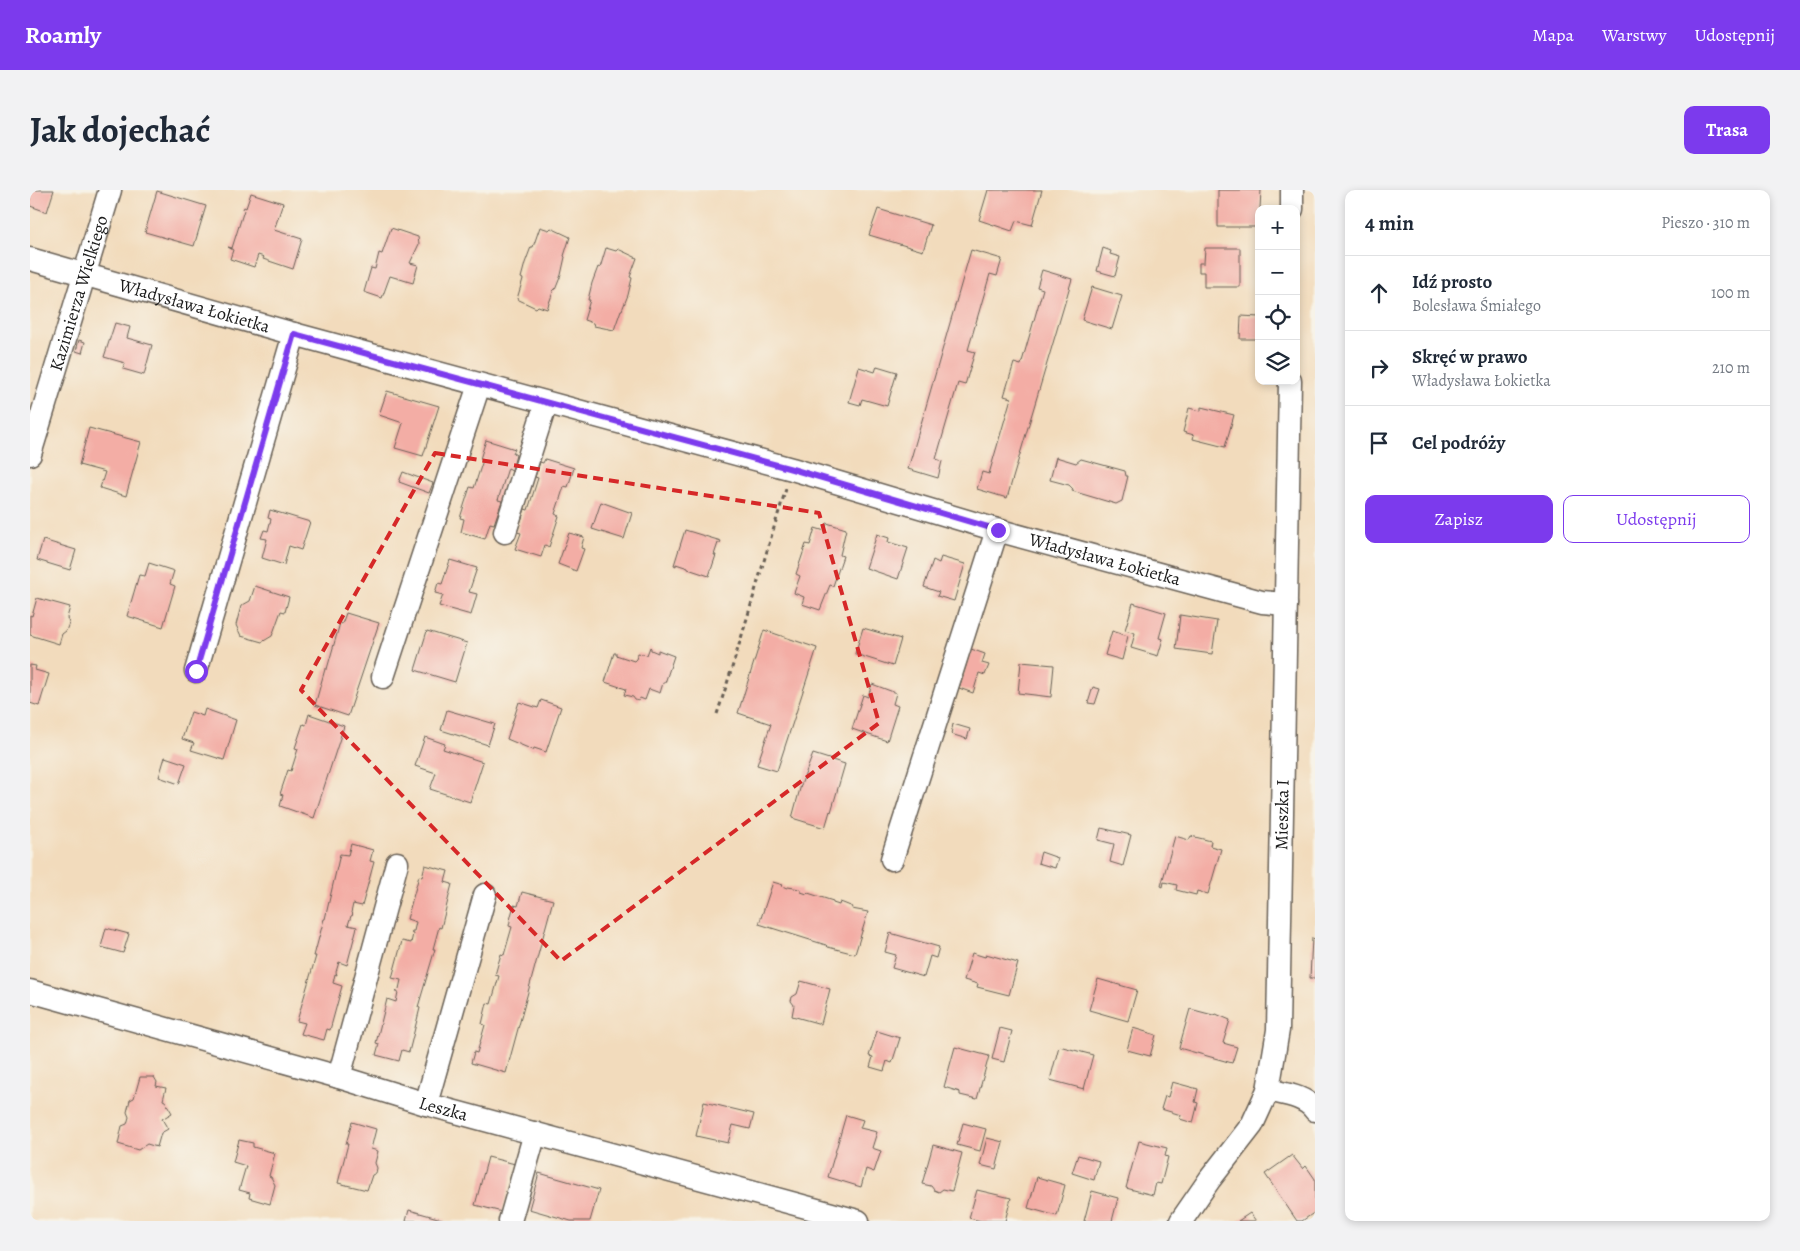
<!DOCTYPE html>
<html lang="pl">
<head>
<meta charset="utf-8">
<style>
	:root { --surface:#fff; --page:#f2f2f3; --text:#1f2937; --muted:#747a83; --line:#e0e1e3; --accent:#7c3aed }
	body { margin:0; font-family:Alegreya,serif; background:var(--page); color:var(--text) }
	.controls { position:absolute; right:15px; top:15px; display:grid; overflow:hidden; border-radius:10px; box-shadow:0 2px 8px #0003 }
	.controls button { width:45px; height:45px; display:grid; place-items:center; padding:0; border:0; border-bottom:1px solid var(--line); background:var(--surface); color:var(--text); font:25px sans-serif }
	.stop { position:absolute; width:15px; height:15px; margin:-11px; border:4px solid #7c3aed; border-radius:50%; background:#fff }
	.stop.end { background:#7c3aed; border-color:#fff; box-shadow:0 1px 5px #0008 }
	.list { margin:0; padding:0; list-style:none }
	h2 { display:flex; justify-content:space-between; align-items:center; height:65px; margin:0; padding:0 20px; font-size:21px }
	h2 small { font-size:16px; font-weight:400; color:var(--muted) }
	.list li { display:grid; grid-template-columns:32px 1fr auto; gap:15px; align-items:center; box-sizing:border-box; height:75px; padding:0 20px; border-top:1px solid var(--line) }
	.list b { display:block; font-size:19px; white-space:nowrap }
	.list p { margin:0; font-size:16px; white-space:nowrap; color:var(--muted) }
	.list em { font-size:16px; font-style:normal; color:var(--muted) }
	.actions { display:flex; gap:10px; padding:15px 20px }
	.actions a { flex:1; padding:11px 0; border:1px solid var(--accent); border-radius:10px; text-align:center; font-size:18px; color:var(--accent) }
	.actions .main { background:var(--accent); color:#fff }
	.icon { flex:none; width:28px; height:28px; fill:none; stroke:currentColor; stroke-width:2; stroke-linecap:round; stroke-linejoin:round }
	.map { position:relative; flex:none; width:1285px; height:1031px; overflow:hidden; border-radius:10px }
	header { display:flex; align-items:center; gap:30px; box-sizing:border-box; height:70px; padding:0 25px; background:var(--accent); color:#fff }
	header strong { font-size:24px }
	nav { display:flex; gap:28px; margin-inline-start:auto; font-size:18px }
	.intro { display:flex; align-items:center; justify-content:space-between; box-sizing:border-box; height:120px; padding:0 30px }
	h1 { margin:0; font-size:35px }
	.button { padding:12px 22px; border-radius:10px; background:var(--accent); color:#fff; font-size:18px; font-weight:700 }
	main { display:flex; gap:30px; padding:0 30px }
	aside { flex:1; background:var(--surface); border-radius:10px; box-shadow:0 2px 8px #0003 }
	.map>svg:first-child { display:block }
</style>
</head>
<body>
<header>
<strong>Roamly</strong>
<nav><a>Mapa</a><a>Warstwy</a><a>Udostępnij</a></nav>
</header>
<div class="intro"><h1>Jak dojechać</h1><a class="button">Trasa</a></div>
<main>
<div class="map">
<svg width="1285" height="1031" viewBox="0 0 1285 1031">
	<rect width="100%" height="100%" fill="#f7f3e8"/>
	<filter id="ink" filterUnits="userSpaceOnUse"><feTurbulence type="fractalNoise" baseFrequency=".02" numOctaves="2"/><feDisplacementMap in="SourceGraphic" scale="10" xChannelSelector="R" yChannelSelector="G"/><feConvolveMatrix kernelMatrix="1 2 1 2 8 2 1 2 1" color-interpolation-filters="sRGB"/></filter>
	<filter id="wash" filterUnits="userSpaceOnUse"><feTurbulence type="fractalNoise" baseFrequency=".0096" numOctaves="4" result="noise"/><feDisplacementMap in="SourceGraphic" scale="20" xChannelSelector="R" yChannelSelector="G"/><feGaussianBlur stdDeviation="1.12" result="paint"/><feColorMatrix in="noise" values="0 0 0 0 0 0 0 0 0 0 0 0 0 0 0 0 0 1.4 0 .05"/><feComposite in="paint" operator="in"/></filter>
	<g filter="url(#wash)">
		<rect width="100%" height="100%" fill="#f2dbbc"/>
		<g id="blocks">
			<g fill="#f3ada5">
				<path d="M 0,0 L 24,0 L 17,22 L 0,16 Z"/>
				<path d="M 958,0 L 1012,0 L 1002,35 L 986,31 L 982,41 L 949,30 Z"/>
				<path d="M 1188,0 L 1231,0 L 1229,37 L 1188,37 Z"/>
				<path d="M 127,1 L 176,16 L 164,56 L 115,42 Z"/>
				<path d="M 221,3 L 253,13 L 244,40 L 272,49 L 263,79 L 233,69 L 234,67 L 228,65 L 224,77 L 200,69 L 203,60 L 198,57 L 202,58 L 214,20 L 213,19 L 214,17 L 216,18 Z"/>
				<path d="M 848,19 L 901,35 L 893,61 L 839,45 Z"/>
				<path d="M 510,37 L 519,40 L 521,38 L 540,47 L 534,66 L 535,67 L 531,85 L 525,100 L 524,99 L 517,119 L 508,116 L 506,118 L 487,109 L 493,89 L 491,88 L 495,73 L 501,57 L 503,57 Z"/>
				<path d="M 361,38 L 388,47 L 389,54 L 380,73 L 388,75 L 383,93 L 360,86 L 352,108 L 334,102 L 341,78 L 345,79 L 349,63 L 352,64 Z"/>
				<path d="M 576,58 L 586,61 L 588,59 L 607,68 L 600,87 L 602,88 L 598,105 L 592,120 L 591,120 L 584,140 L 564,136 L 563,133 L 554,130 L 560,110 L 558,110 L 562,93 L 568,77 L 570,78 Z"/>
				<path d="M 1073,58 L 1081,61 L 1080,64 L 1090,67 L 1085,86 L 1067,81 Z"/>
				<path d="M 1175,58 L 1210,58 L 1210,97 L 1174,97 L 1174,82 L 1169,82 L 1169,73 L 1174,73 Z"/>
				<path d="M 941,60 L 972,69 L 967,86 L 960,84 L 938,160 L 945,162 L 940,178 L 935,195 L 928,193 L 906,269 L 912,271 L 908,288 L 878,279 Z"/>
				<path d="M 1012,80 L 1042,89 L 977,308 L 947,299 L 952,282 L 959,284 L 981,208 L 974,206 L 984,173 L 991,175 L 1013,99 L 1007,97 Z"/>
				<path d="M 1062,97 L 1092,106 L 1082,139 L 1052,130 Z"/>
				<path d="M 1211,126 L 1229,127 L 1229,149 L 1210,149 Z"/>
				<path d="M 85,133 L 100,137 L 97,148 L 122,155 L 114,185 L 93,179 L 95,173 L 74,167 Z"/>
				<path d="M 49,150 L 55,152 L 52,163 L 46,161 Z"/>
				<path d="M 847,176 L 867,182 L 857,216 L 832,209 L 830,215 L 819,212 L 829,177 L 845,182 Z"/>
				<path d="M 357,201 L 409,216 L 393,266 L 365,258 L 373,233 L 349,225 Z"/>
				<path d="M 1171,217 L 1204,225 L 1195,257 L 1163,249 L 1164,245 L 1153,242 L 1159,218 L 1171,221 Z"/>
				<path d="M 59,238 L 111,252 L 96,306 L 70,298 L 75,282 L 49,275 Z"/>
				<path d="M 456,250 L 485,259 L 483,263 L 486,265 L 482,280 L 478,278 L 468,310 L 472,311 L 464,334 L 460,333 L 455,349 L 431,342 L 434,329 L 430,328 L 440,297 L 444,298 L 453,270 L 450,269 Z"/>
				<path d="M 1026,267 L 1046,273 L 1051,269 L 1095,281 L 1096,286 L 1098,286 L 1092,311 L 1086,314 L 1042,301 L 1043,299 L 1039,295 L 1020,290 Z"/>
				<path d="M 515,269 L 544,278 L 538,297 L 534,296 L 529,312 L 525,324 L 529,326 L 519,357 L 515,355 L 511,367 L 485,359 L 491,343 L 487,342 L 495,319 L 498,320 L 508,288 L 505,287 L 510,272 L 513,273 Z"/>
				<path d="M 373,282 L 403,293 L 399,303 L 369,292 Z"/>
				<path d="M 571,312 L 602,323 L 594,349 L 562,339 Z"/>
				<path d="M 240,320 L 280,332 L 271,360 L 259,356 L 254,375 L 232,368 L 237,349 L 231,348 L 234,340 L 238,341 L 241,329 L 238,328 Z"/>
				<path d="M 797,333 L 816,339 L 810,365 L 813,366 L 803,396 L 800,395 L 790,420 L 772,414 L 774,407 L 764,403 L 770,386 L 766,384 L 776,354 L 780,355 L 785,338 L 795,341 Z"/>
				<path d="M 655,340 L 691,351 L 690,353 L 688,353 L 684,365 L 686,365 L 679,386 L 658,379 L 658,378 L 646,374 L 646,376 L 644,375 Z"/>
				<path d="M 539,343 L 554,347 L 551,358 L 554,359 L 546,381 L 528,374 Z"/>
				<path d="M 847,344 L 859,348 L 858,352 L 878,358 L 868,389 L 836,378 Z"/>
				<path d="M 13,350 L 46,360 L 40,380 L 7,370 Z"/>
				<path d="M 911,367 L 935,374 L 924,411 L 907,406 L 909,402 L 894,397 L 903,370 L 909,373 Z"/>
				<path d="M 420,370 L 447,378 L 439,402 L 447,404 L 441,425 L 409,416 L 413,405 L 405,403 L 408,393 L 412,394 Z"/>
				<path d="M 119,373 L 144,381 L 140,394 L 145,396 L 133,437 L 97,426 L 109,385 L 115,386 Z"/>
				<path d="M 225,396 L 259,407 L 255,422 L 251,421 L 242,446 L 232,452 L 211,446 L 206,435 L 211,416 L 220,411 Z"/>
				<path d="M 7,408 L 40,417 L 37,428 L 39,433 L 36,441 L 32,444 L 29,454 L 0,445 L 0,425 L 2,426 Z"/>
				<path d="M 1103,413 L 1136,423 L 1129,448 L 1133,449 L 1128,466 L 1101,458 L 1105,443 L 1095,440 Z"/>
				<path d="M 316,423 L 349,433 L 318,526 L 285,515 L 295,479 L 297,479 L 310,433 L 312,434 Z"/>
				<path d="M 1150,425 L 1187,431 L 1182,464 L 1146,459 Z"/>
				<path d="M 833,438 L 871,449 L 863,476 L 825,464 Z"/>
				<path d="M 734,440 L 787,458 L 747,581 L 727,575 L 741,534 L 708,523 Z"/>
				<path d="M 397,441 L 437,453 L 425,492 L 385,480 Z"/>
				<path d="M 1082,441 L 1098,446 L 1092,470 L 1075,465 Z"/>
				<path d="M 620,457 L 621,458 L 621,460 L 628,463 L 628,460 L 644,466 L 635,493 L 633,493 L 630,503 L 619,499 L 615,510 L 610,508 L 609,511 L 605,510 L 603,507 L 594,505 L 596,499 L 575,492 L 584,463 L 586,463 L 586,465 L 604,471 L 606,469 L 608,463 L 617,465 Z"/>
				<path d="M 941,459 L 955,464 L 952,473 L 959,475 L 955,485 L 949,483 L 943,503 L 929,498 Z"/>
				<path d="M 991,472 L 1024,475 L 1021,507 L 988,503 Z"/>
				<path d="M 0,475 L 6,476 L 5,480 L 19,484 L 9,516 L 0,513 Z"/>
				<path d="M 842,494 L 866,503 L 863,514 L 868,516 L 857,551 L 822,539 L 833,505 L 838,507 Z"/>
				<path d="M 1063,497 L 1070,499 L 1065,514 L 1058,513 Z"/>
				<path d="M 511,510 L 531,517 L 516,562 L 504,558 L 503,560 L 477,549 L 489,512 L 508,518 Z"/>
				<path d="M 175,519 L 206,530 L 194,570 L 161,560 L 164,553 L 152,549 L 161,522 L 173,526 Z"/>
				<path d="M 417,520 L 465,534 L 458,555 L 411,540 Z"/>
				<path d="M 279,524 L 314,536 L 284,628 L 250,616 L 253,605 L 250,604 L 258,580 L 261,581 L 268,559 L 265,558 L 273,534 L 276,535 Z"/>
				<path d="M 923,534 L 940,539 L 937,549 L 921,544 Z"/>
				<path d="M 395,547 L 415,554 L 413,559 L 453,572 L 440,612 L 400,599 L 406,583 L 385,576 Z"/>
				<path d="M 783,564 L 815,574 L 801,622 L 800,621 L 795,638 L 762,628 L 771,595 Z"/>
				<path d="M 135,567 L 156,574 L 149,594 L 129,587 Z"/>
				<path d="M 1071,638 L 1101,645 L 1093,676 L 1080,672 L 1084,654 L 1068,650 Z"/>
				<path d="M 1145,646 L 1159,650 L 1161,646 L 1181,651 L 1180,656 L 1191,659 L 1178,704 L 1167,701 L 1166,705 L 1146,700 L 1147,695 L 1134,692 L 1133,697 L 1131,696 Z"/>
				<path d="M 321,654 L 343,660 L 340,671 L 344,672 L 332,716 L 323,714 L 321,723 L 323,725 L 321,726 L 318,735 L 327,737 L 317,775 L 309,772 L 306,782 L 307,785 L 305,784 L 303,793 L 312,796 L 300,840 L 297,839 L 294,850 L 271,844 L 275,833 L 267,831 L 286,766 L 284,766 L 294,729 L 295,729 L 310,664 L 318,665 Z"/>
				<path d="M 1011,662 L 1028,668 L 1025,678 L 1008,673 Z"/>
				<path d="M 395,675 L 418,681 L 415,692 L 422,694 L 411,738 L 409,737 L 403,759 L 405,759 L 388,817 L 390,818 L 379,862 L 372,860 L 369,871 L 346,865 L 349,854 L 346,853 L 357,809 L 366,812 L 368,802 L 366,802 L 369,799 L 371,790 L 362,788 L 372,751 L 381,753 L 383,744 L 381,743 L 382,741 L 384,741 L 386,732 L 377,729 L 389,686 L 392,687 Z"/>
				<path d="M 743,692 L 753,695 L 752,696 L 757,698 L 758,697 L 770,699 L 771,700 L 771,702 L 777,704 L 778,703 L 803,711 L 803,713 L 809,715 L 810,712 L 813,713 L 823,717 L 822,719 L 838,722 L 825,764 L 798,757 L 796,755 L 729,734 Z"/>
				<path d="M 492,702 L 523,710 L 476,883 L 441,873 L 444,862 L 447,863 L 455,835 L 452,834 L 457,813 L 461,814 L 469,786 L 465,785 L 471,764 L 474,765 L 482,737 L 479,736 L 481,726 L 484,715 L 488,716 Z"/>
				<path d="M 76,738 L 99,744 L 93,763 L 71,757 Z"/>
				<path d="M 860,743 L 909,757 L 906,768 L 900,766 L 894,787 L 862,778 L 866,765 L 855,762 Z"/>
				<path d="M 1282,748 L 1285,749 L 1285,788 L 1280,788 Z"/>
				<path d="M 942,763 L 955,767 L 956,764 L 988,773 L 979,805 L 947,797 L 948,794 L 934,790 Z"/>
				<path d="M 1068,789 L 1107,800 L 1098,831 L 1059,820 Z"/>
				<path d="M 771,791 L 800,799 L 791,834 L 762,826 L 764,815 L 761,811 L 762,807 L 767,804 Z"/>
				<path d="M 1160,819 L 1183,825 L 1186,824 L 1200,830 L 1193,853 L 1207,857 L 1202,873 L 1149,858 Z"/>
				<path d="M 970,838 L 982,841 L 974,872 L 962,869 Z"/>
				<path d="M 1103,838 L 1126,845 L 1120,866 L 1097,860 Z"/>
				<path d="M 847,841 L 870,848 L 862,873 L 857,871 L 854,881 L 840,877 L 843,867 L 839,866 Z"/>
				<path d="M 1029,856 L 1063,865 L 1054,899 L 1020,890 Z"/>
				<path d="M 925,857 L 959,866 L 947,909 L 930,905 L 930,902 L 914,897 Z"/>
				<path d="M 110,887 L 124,887 L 127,892 L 126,896 L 136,898 L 133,910 L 135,911 L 142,923 L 132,929 L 138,939 L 131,943 L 127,957 L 117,954 L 108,960 L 88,954 L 92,936 L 97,934 L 99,927 L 97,922 L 100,910 L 104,908 Z"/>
				<path d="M 1142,892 L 1168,899 L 1165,912 L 1168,913 L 1163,933 L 1150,929 L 1151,925 L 1131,919 L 1135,906 L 1138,907 Z"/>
				<path d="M 674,912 L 724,924 L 720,939 L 703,935 L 698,953 L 666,946 Z"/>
				<path d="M 816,925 L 833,930 L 830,938 L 847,942 L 842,958 L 851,961 L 844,982 L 836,979 L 831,997 L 798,987 Z"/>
				<path d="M 322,932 L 346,939 L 341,959 L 348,961 L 345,973 L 347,978 L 346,983 L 342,985 L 337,1000 L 308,993 L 318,954 L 316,954 Z"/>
				<path d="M 933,933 L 956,939 L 950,961 L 927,955 Z"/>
				<path d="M 957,948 L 973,952 L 966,979 L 950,975 Z"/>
				<path d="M 209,950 L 223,953 L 223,957 L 245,963 L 239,986 L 241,987 L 245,995 L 240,1014 L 219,1008 L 220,1003 L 209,1000 L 216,976 L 203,972 Z"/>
				<path d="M 1109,951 L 1137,958 L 1135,966 L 1138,967 L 1131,994 L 1126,993 L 1123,1005 L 1096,998 Z"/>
				<path d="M 903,955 L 932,963 L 922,1001 L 913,999 L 909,1002 L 904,1000 L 901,996 L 892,994 Z"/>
				<path d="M 1048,965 L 1069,971 L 1064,990 L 1042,983 Z"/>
				<path d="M 1262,965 L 1273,979 L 1276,976 L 1285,989 L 1285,1022 L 1272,1031 L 1267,1031 L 1235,984 Z"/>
				<path d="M 458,967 L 485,974 L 472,1022 L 445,1015 Z"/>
				<path d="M 509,983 L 569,1000 L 560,1031 L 541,1031 L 499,1019 Z"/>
				<path d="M 1007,987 L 1035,995 L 1027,1026 L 998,1018 Z"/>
				<path d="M 947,1000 L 981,1008 L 975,1031 L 951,1031 L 939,1028 Z"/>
				<path d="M 1062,1001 L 1088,1008 L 1082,1031 L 1054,1031 Z"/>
				<path d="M 379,1020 L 415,1030 L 415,1031 L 376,1031 Z"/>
				<path d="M 1220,1023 L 1226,1031 L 1208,1031 Z"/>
			</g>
		</g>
	</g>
	<g filter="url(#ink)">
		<use href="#blocks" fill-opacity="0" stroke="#675f54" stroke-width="1"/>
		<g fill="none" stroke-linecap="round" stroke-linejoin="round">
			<g stroke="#675f54" stroke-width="25">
				<g id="minor">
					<path d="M 1262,19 L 1262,0"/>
					<path id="s1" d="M 0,69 L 264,144 L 762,279 L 967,340 L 1232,412 L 1256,414"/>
					<path id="s2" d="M 0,264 L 80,0"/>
					<path d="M 475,342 L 516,213"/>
					<path d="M 166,481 L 264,144"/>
					<path d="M 353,487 L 449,195"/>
					<path d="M 862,669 L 967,340"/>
					<path id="s3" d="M 0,801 L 309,887 L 396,914 L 828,1031"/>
					<path d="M 309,887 L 367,673"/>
					<path d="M 1238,900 C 1254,904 1275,906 1285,920"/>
					<path d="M 396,914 L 455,705"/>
					<path d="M 480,1031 L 505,943"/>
					<path id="s4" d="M 1151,1031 L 1180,989 L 1222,935 L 1238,900 L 1248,840 L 1260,191"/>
				</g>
			</g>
			<path stroke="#675f54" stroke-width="3" stroke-dasharray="4 4" stroke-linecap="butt" d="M 687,524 C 712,450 732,374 756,299"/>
			<use href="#minor" stroke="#fff" stroke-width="22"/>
		</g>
	</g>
	<g fill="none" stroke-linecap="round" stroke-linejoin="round" filter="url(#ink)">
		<path stroke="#7c3aed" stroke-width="6" d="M 166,481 L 264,144 L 762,279 L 968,340"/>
	</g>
	<path fill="none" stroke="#d62828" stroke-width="4" stroke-dasharray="10 6" stroke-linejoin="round" d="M 405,263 L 789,323 L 849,533 L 531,771 L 271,500 Z"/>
	<g text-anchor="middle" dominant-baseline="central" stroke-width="4" stroke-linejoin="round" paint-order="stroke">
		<g font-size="18" fill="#1c1c1c" stroke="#f7f3e8">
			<text stroke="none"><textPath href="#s2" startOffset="168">Kazimierza Wielkiego</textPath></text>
			<text stroke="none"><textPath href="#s1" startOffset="171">Władysława Łokietka</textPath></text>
			<text stroke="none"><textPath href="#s1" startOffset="1116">Władysława Łokietka</textPath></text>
			<text stroke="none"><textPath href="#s4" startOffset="434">Mieszka I</textPath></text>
			<text stroke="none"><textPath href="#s3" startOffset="430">Leszka</textPath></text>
		</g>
	</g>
</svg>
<div class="controls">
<button>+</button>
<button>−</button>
<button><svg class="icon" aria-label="locate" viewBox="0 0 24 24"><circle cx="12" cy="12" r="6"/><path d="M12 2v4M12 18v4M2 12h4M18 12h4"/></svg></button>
<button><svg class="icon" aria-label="layers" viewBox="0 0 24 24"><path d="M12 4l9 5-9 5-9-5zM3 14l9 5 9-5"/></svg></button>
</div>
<div class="stop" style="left:166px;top:481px"></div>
<div class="stop end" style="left:968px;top:340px"></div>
</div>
<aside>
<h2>4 min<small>Pieszo · 310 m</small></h2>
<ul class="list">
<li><svg class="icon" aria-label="ahead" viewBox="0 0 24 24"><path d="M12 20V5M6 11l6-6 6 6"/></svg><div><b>Idź prosto</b><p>Bolesława Śmiałego</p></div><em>100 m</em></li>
<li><svg class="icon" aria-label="right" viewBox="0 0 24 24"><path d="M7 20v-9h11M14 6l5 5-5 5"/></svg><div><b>Skręć w prawo</b><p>Władysława Łokietka</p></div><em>210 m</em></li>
<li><svg class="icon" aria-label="arrive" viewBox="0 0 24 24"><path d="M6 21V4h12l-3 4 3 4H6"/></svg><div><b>Cel podróży</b></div></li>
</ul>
<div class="actions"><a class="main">Zapisz</a><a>Udostępnij</a></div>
</aside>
</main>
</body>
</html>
